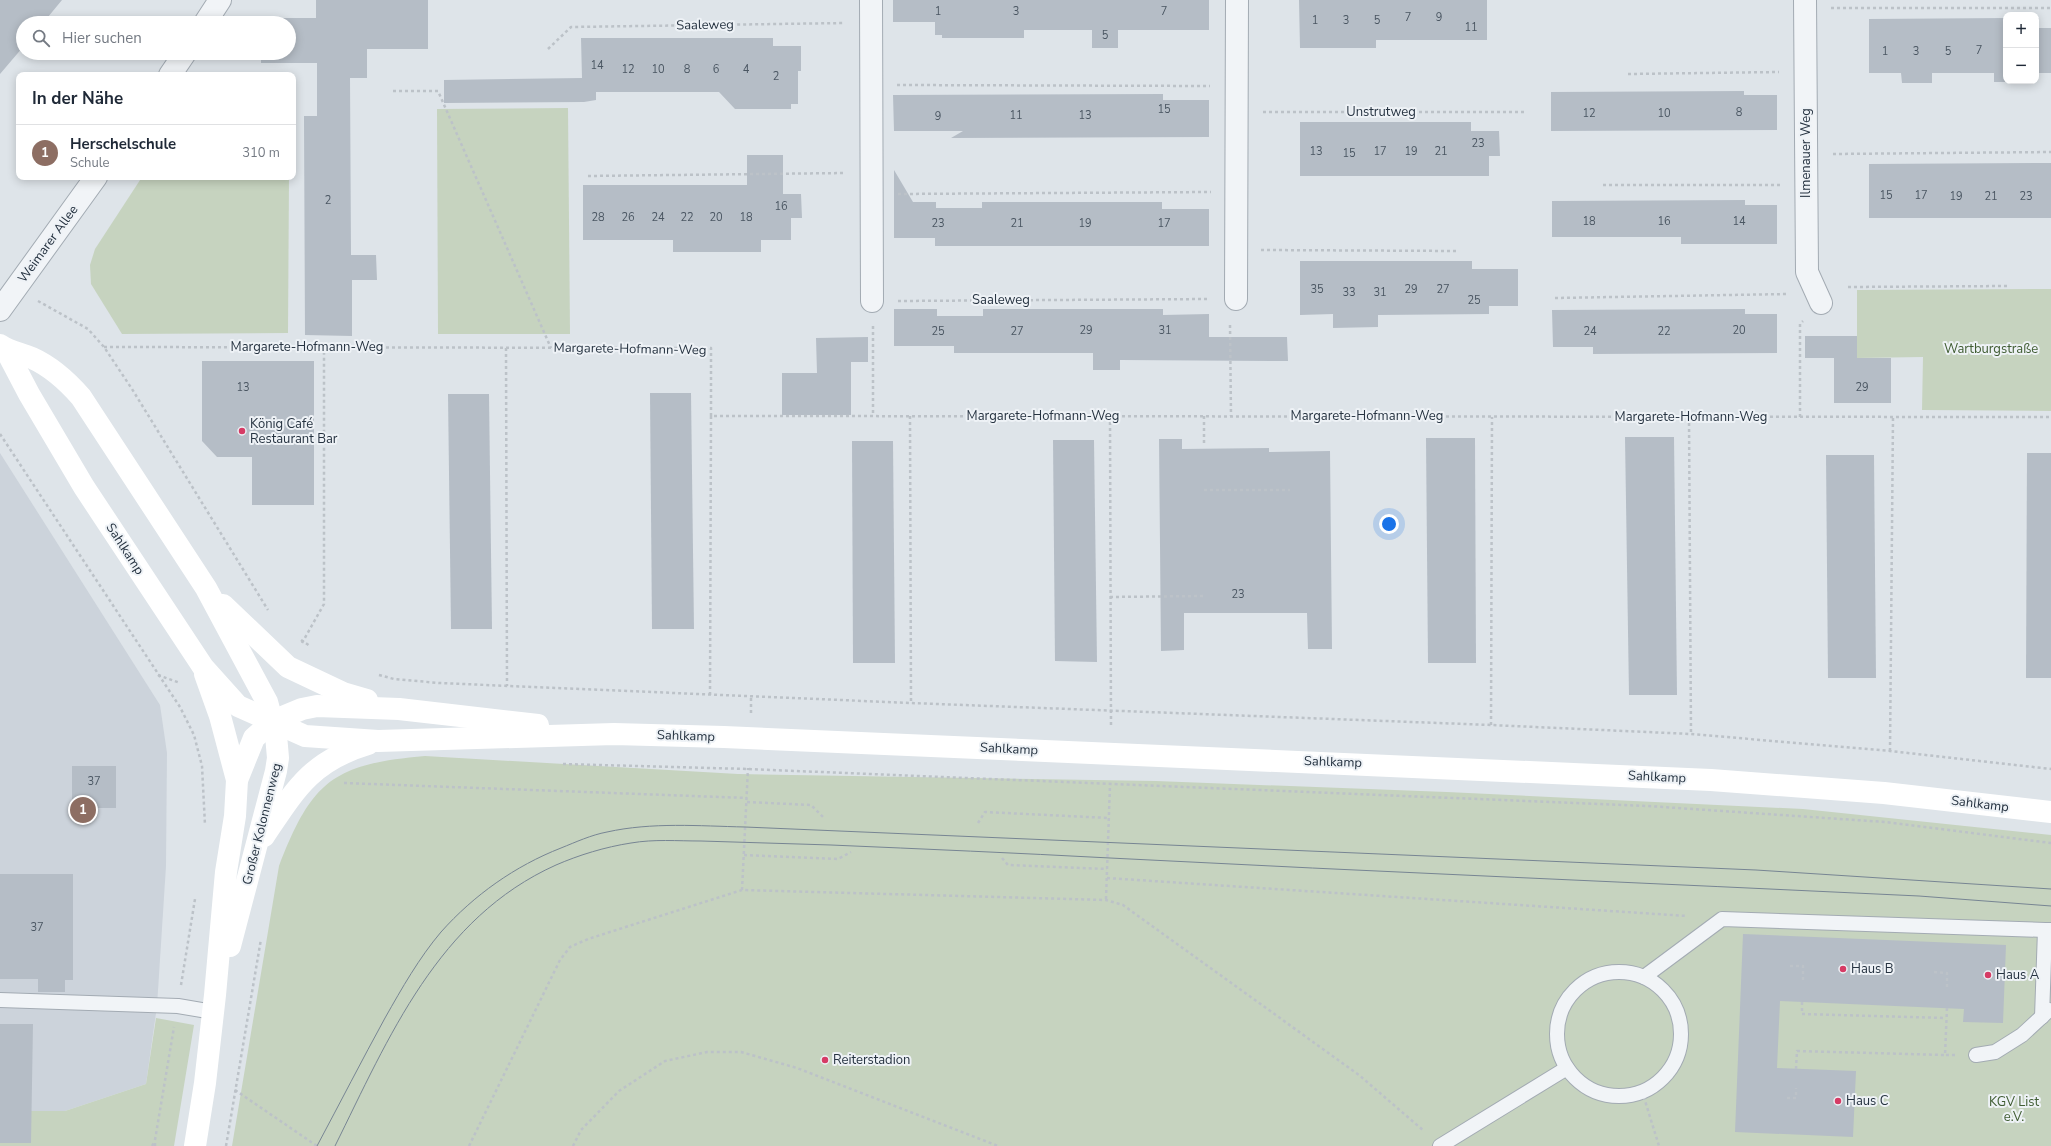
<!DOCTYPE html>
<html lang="de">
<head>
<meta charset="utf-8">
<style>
	:root { --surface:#fff; --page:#f2f2f3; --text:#1f2937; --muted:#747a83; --line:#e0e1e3; --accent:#d63b65 }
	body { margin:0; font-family:"Nunito Sans",sans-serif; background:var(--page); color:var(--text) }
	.controls { position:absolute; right:12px; top:12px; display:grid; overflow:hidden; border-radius:8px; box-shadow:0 2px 10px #0003 }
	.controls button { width:36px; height:36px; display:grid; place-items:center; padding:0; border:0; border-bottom:1px solid var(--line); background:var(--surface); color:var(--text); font:20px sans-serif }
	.you { position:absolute; left:1389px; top:524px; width:14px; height:14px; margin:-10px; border:3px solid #fff; border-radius:50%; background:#1a73e8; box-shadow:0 0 0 6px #1a73e833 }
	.badge { display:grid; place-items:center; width:26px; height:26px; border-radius:50%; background:var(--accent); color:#fff; font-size:13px; font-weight:700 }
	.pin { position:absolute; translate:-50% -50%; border:2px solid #fff; box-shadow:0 1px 4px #0006 }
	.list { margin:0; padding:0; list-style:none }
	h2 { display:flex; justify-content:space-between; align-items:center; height:52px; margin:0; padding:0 16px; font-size:17px }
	h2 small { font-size:13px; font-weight:400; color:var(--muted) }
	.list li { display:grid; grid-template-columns:26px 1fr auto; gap:12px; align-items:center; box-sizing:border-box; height:56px; padding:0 16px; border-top:1px solid var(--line) }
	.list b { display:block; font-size:15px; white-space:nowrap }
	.list p { margin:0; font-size:13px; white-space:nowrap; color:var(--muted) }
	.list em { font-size:13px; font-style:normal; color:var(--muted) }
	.icon { flex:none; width:22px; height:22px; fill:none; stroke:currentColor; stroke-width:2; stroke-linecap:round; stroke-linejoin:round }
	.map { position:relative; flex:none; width:2051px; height:1146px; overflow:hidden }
	.search { position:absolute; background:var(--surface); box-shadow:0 2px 10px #0003; left:16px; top:16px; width:280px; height:44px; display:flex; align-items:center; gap:10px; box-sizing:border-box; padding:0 14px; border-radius:22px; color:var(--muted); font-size:15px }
	.panel { position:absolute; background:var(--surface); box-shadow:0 2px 10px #0003; left:16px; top:72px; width:280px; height:108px; border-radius:8px }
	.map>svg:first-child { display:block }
</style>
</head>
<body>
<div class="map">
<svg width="2051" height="1146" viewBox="0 0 2051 1146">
	<rect width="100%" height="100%" fill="#dee4e9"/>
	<path fill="#ccd3db" d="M 0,453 L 160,705 L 167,753 L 166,866 L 157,1006 L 146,1084 L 65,1111 L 0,1111 Z"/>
	<g fill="#c6d3bf">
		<path d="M 568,108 L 570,334 L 438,334 L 437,109 Z"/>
		<path d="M 142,177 L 289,177 L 288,333 L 122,334 L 91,284 L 90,265 L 95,249 Z"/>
		<path d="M 2051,289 L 2051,411 L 1922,410 L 1923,357 L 1857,358 L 1857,290 Z"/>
		<path d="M 425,756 L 738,774 L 1156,781 L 1447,792 L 1803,809 L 2051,835 L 2051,1146 L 232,1146 L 279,866 C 312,781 333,764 425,756 Z"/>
		<path d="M 156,1018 L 194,1025 L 174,1146 L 0,1146 L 0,1111 L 65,1111 L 146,1084 Z"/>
	</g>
	<g fill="#b5bdc6">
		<path d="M 0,0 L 62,0 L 43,23 L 23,23 L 23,47 L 0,74 Z"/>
		<path d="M 316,0 L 428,0 L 428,49 L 367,49 L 367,78 L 350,78 L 351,255 L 376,255 L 377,280 L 352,280 L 352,336 L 305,335 L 304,116 L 317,116 L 317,63 L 261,63 L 261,53 L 289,53 L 289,23 L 261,23 L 261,18 L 316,18 Z"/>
		<path d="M 893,0 L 1209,0 L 1209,30 L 1118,30 L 1118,48 L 1092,48 L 1092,30 L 1024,30 L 1024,38 L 942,38 L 942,35 L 935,35 L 935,22 L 893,22 Z"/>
		<path d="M 1299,0 L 1487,0 L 1487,40 L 1376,40 L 1376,48 L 1300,48 Z"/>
		<path d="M 2006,18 L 2006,81 L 2025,82 L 1994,82 L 1994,73 L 1932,73 L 1932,83 L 1902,83 L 1901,73 L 1869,73 L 1869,19 Z"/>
		<path d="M 2036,18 L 2039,18 L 2039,28 L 2051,28 L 2051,73 L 2036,73 Z"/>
		<path d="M 581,38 L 773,38 L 773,46 L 801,46 L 801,71 L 798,71 L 798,104 L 791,104 L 791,109 L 735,109 L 719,92 L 596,92 L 596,100 L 584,102 L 444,103 L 444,80 L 582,78 Z"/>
		<path d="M 1744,91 L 1744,95 L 1777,95 L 1777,130 L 1551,131 L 1551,92 Z"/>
		<path d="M 1163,94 L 1163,100 L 1209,100 L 1209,137 L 951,138 L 963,131 L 894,131 L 893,95 Z"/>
		<path d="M 1300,122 L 1471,122 L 1471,131 L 1499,131 L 1500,156 L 1489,156 L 1489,176 L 1300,176 Z"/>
		<path d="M 747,155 L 783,155 L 783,194 L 801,194 L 802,218 L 791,218 L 791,240 L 761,240 L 761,252 L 673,252 L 673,240 L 583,240 L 583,185 L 747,185 Z"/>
		<path d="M 2051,163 L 2051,218 L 1869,218 L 1869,164 Z"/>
		<path d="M 894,170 L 913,202 L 936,202 L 936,208 L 982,208 L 982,202 L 1162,202 L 1162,209 L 1209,209 L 1209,246 L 935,246 L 935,238 L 894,238 Z"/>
		<path d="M 1745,200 L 1745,205 L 1777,205 L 1777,244 L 1681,244 L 1681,237 L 1552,237 L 1552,201 Z"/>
		<path d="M 1300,261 L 1472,261 L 1472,269 L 1518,269 L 1518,306 L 1489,306 L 1489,314 L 1378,315 L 1378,327 L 1333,328 L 1333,314 L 1300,315 Z"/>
		<path d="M 894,309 L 937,309 L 937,316 L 983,316 L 983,309 L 1163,309 L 1163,315 L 1209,314 L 1209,337 L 1287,337 L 1288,361 L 1120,360 L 1120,370 L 1093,370 L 1093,353 L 954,353 L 954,346 L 894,346 Z"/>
		<path d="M 1745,309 L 1745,314 L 1777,314 L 1777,353 L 1593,354 L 1593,347 L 1553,347 L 1552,310 Z"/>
		<path d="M 1805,336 L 1857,336 L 1857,358 L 1891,358 L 1891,403 L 1834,403 L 1834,358 L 1805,358 Z"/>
		<path d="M 868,337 L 868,362 L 851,362 L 851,415 L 782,415 L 782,373 L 817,373 L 816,338 Z"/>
		<path d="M 202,361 L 314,361 L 314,505 L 252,505 L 252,457 L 217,457 L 202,441 Z"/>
		<path d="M 650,393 L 691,393 L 694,629 L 652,629 Z"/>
		<path d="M 448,394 L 489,394 L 492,629 L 451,629 Z"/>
		<path d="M 1625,437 L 1674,437 L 1677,695 L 1629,695 Z"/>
		<path d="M 1426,438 L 1475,438 L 1476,663 L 1428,663 Z"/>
		<path d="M 1159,439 L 1182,439 L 1182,449 L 1269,448 L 1269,452 L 1330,451 L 1332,649 L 1308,649 L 1307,613 L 1184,613 L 1184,650 L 1161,651 Z"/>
		<path d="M 1053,440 L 1094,440 L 1097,662 L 1055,661 Z"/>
		<path d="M 852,441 L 893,441 L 895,663 L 853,663 Z"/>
		<path d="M 2027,453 L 2051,453 L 2051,678 L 2026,678 Z"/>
		<path d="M 1826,455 L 1874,455 L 1876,678 L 1828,678 Z"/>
		<rect x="72" y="766" width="44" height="42"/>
		<path d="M 0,874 L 73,874 L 73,980 L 65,980 L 65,992 L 38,992 L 38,979 L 0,979 Z"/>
		<path d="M 1743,934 L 2006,945 L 2003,1023 L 1963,1022 L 1964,1009 L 1780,1001 L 1777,1068 L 1856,1071 L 1853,1137 L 1735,1132 Z"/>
		<path d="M 0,1024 L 33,1024 L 31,1143 L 0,1143 Z"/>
	</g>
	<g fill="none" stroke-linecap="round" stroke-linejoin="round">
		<g stroke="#a3abb3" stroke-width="16">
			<g id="lane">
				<circle cx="1619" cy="1034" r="62"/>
				<path d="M 1644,977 L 1722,919 L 2045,930"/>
				<path d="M 0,1000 L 178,1006 L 213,1012"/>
				<path d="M 2042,1017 L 2045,930 L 2051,930"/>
				<path d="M 1976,1055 L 1995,1052 L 2022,1035 L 2049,1010"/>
				<path d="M 1440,1146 L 1567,1068"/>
			</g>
		</g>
		<g stroke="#a3abb3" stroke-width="24">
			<g id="street">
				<path d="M 871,0 L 872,301"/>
				<path d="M 1805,0 L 1807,272 L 1821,303"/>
				<path d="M 205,23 L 220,0"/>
				<path d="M 170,75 L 185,53"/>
				<path d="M 1236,299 L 1237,0"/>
				<path d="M 0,310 L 96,177"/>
			</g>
		</g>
		<g stroke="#bcc2c8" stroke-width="2.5" stroke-dasharray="3 3" stroke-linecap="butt">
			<path d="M 1831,8 L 2051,8"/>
			<path d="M 548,49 L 571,27 L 845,23"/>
			<path d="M 1628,74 L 1779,72"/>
			<path d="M 897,85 L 1210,86"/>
			<path d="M 393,91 L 438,91 L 551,348"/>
			<path d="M 1263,112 L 1524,112"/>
			<path d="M 1833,154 L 2051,152"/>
			<path d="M 588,176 L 845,173"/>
			<path d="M 1603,185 L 1780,185"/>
			<path d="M 898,194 L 1211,192"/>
			<path d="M 1261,250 L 1459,251"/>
			<path d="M 1848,287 L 2007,286"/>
			<path d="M 1555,298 L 1788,294"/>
			<path d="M 38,301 L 88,329 L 104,347 L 132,389 L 268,610"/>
			<path d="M 898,301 L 1209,299"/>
			<path d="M 1230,325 L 1231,416"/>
			<path d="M 873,326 L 873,416"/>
			<path d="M 104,347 L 711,348 L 711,416 L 2051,417"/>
			<path d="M 506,348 L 507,686"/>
			<path d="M 910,416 L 911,703"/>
			<path d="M 1110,416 L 1111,728"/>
			<path d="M 1204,416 L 1204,446"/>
			<path d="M 1689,417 L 1691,734"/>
			<path d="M 1800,417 L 1800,324 L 1803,321"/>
			<path d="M 0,434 L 180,707 L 194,735 L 202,766 L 205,825"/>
			<path d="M 1204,490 L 1290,490"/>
			<path d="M 1110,597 L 1205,596"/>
			<path d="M 301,640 L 310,646"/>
			<path d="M 302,643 L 324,604 L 324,348"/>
			<path d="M 158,675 L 180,683"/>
			<path d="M 379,675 L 394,679 L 439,683 L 911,703 L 1491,725 L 1691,734 L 1890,751 L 2051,769"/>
			<path d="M 710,695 L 711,416"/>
			<path d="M 751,713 L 751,696"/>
			<path d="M 1491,725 L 1492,417"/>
			<path d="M 1890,751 L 1893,417"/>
			<path d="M 563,764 L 748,769 L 1648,806 L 1885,822 L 2051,843"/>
			<path d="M 344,783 L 747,798"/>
			<path d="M 747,802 L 811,805 L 823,817"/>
			<path d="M 978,823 L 985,812 L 1109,818"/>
			<path d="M 744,855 L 838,859 L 851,852"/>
			<path d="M 1002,858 L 1008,865 L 1107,869"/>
			<path d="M 1107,878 L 1687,916"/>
			<path d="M 742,890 L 748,768"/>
			<path d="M 1106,899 L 1110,785"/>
			<path d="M 1790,966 L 1803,966 L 1803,982"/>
			<path d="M 1934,972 L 1947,973 L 1947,988"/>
			<path d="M 181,985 L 195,899"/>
			<path d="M 1802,1002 L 1802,1014 L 1946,1018"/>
			<path d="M 1947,1008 L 1945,1055 L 1955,1055"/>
			<path d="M 1796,1069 L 1797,1051 L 1945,1055"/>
			<path d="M 235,1090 L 317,1146"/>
			<path d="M 1642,1091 L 1659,1146"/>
			<path d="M 1787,1098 L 1796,1098 L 1796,1088"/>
			<path d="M 152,1146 L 155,1141"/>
			<path d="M 155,1146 L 155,1140 L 174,1027"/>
			<path d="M 226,1146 L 261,939"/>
			<path d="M 469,1146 L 560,960 L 570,947 L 588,939 L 742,890 L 1106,900 L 1123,905 L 1359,1075 L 1424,1131"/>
			<path d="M 573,1146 L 581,1130 L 619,1091 L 665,1061 L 707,1052 L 741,1052 L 797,1068 L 998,1146"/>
		</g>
		<use href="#lane" stroke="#f1f4f7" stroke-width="14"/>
		<use href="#street" stroke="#f1f4f7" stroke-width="22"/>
		<g stroke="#fff" stroke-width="22">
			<path d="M 0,345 C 10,352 21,353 32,358 C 52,367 67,381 81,397 L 206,588 L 267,702 L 276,735 L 278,758 L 276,771 L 230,946"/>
			<path d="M 6,350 L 29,394 L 84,487 L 203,667 L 238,706 L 305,736 L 378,741 L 614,734 L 724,737 L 1711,780 L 1884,793 L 2051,812"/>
			<path d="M 223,605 L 288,667 L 343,693 L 367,700"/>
			<path d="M 205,674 L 220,716 L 237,780"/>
			<path d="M 264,836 C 295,790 311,761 368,744"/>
			<path d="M 195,1146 L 205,1083 L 215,995 L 226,872 L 235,816 L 237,780 L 254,738 L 273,721 L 302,709 L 317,706 L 399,709 L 538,725"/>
		</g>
		<g stroke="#778593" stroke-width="1">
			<path d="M 317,1146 C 340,1103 362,1060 385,1018 C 402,988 419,958 441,932 C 474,895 515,866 561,848 C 576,842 591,835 607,832 C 652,822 699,826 745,827 L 1756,870 L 2051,889"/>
			<path d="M 335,1146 C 389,1037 438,918 556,865 C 579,855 605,847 631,843 C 654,839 677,841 701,841 C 744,842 788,844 831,845 C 924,849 1017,853 1110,858 C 1380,872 1650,883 1919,896 L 2051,906"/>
		</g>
	</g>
	<g fill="#d63b65" stroke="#eef2f6" stroke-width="1.5">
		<circle cx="242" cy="431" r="4"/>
		<circle cx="1843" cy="969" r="4"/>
		<circle cx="1988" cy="975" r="4"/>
		<circle cx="825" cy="1060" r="4"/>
		<circle cx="1838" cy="1101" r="4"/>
	</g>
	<g text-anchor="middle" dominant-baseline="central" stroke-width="4" stroke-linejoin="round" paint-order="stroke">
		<g font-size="11" fill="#4a5662">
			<text x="938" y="11">1</text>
			<text x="1016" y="11">3</text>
			<text x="1164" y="11">7</text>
			<text x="1408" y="17">7</text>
			<text x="1439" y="17">9</text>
			<text x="1315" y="20">1</text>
			<text x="1346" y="20">3</text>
			<text x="1377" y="20">5</text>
			<text x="1471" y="27">11</text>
			<text x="1105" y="35">5</text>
			<text x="1979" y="50">7</text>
			<text x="1885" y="51">1</text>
			<text x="1916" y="51">3</text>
			<text x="1948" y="51">5</text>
			<text x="597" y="65">14</text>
			<text x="628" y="69">12</text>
			<text x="658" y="69">10</text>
			<text x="687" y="69">8</text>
			<text x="716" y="69">6</text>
			<text x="746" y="69">4</text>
			<text x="776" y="76">2</text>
			<text x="1164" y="109">15</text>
			<text x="1739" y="112">8</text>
			<text x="1589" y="113">12</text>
			<text x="1664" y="113">10</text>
			<text x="1016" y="115">11</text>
			<text x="1085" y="115">13</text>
			<text x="938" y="116">9</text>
			<text x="1478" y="143">23</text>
			<text x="1316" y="151">13</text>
			<text x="1380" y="151">17</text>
			<text x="1411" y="151">19</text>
			<text x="1441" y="151">21</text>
			<text x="1349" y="153">15</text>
			<text x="1886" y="195">15</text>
			<text x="1921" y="195">17</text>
			<text x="1956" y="196">19</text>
			<text x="1991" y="196">21</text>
			<text x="2026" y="196">23</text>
			<text x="328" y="200">2</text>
			<text x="781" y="206">16</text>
			<text x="598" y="217">28</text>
			<text x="628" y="217">26</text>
			<text x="658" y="217">24</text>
			<text x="687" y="217">22</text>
			<text x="716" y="217">20</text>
			<text x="746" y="217">18</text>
			<text x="1589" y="221">18</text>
			<text x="1664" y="221">16</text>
			<text x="1739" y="221">14</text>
			<text x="938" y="223">23</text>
			<text x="1017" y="223">21</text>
			<text x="1085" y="223">19</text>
			<text x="1164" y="223">17</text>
			<text x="1317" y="289">35</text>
			<text x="1411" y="289">29</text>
			<text x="1443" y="289">27</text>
			<text x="1349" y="292">33</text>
			<text x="1380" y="292">31</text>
			<text x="1474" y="300">25</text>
			<text x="1086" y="330">29</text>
			<text x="1165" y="330">31</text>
			<text x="1739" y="330">20</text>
			<text x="938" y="331">25</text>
			<text x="1017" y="331">27</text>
			<text x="1590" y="331">24</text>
			<text x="1664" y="331">22</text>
			<text x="243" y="387">13</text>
			<text x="1862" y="387">29</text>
			<text x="1238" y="594">23</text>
			<text x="94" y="781">37</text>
			<text x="37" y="927">37</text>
		</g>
		<g font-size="13" fill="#263341" stroke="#eef2f6">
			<text transform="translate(705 25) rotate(-1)">Saaleweg</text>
			<text x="1381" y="112">Unstrutweg</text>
			<text transform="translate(1806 153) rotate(-90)">Ilmenauer Weg</text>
			<text transform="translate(48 244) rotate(-54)">Weimarer Allee</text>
			<text x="1001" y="300">Saaleweg</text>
			<text x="307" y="347">Margarete-Hofmann-Weg</text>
			<text transform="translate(630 349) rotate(1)">Margarete-Hofmann-Weg</text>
			<text x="1043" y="416">Margarete-Hofmann-Weg</text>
			<text x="1367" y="416">Margarete-Hofmann-Weg</text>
			<text x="1691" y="417">Margarete-Hofmann-Weg</text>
			<text transform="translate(125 549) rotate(57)">Sahlkamp</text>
			<text transform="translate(686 736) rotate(2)">Sahlkamp</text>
			<text transform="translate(1009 749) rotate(3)">Sahlkamp</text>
			<text transform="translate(1333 762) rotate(2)">Sahlkamp</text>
			<text transform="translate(1657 777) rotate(3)">Sahlkamp</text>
			<text transform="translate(1980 804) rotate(7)">Sahlkamp</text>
			<text transform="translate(262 824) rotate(-76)">Großer Kolonnenweg</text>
		</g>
		<g font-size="13" fill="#405d33" stroke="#eef2f6">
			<text x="1991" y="349">Wartburgstraße</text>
			<text x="2014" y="1102">KGV List<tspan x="2014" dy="15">e.V.</tspan></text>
		</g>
		<g font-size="13" fill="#263341" stroke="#eef2f6" text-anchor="start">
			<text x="250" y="424">König Café<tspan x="250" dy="15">Restaurant Bar</tspan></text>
			<text x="1851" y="969">Haus B</text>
			<text x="1996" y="975">Haus A</text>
			<text x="833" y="1060">Reiterstadion</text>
			<text x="1846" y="1101">Haus C</text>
		</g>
	</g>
</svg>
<div class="controls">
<button>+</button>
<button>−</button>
</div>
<div class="you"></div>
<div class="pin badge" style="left:83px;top:810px;background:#8d6e63">1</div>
<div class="search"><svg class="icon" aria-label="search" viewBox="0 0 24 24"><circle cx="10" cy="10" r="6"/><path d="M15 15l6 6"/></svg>Hier suchen</div>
<section class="panel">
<h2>In der Nähe<small></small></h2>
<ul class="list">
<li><span class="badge" style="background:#8d6e63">1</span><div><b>Herschelschule</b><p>Schule</p></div><em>310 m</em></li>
</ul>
</section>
</div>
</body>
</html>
